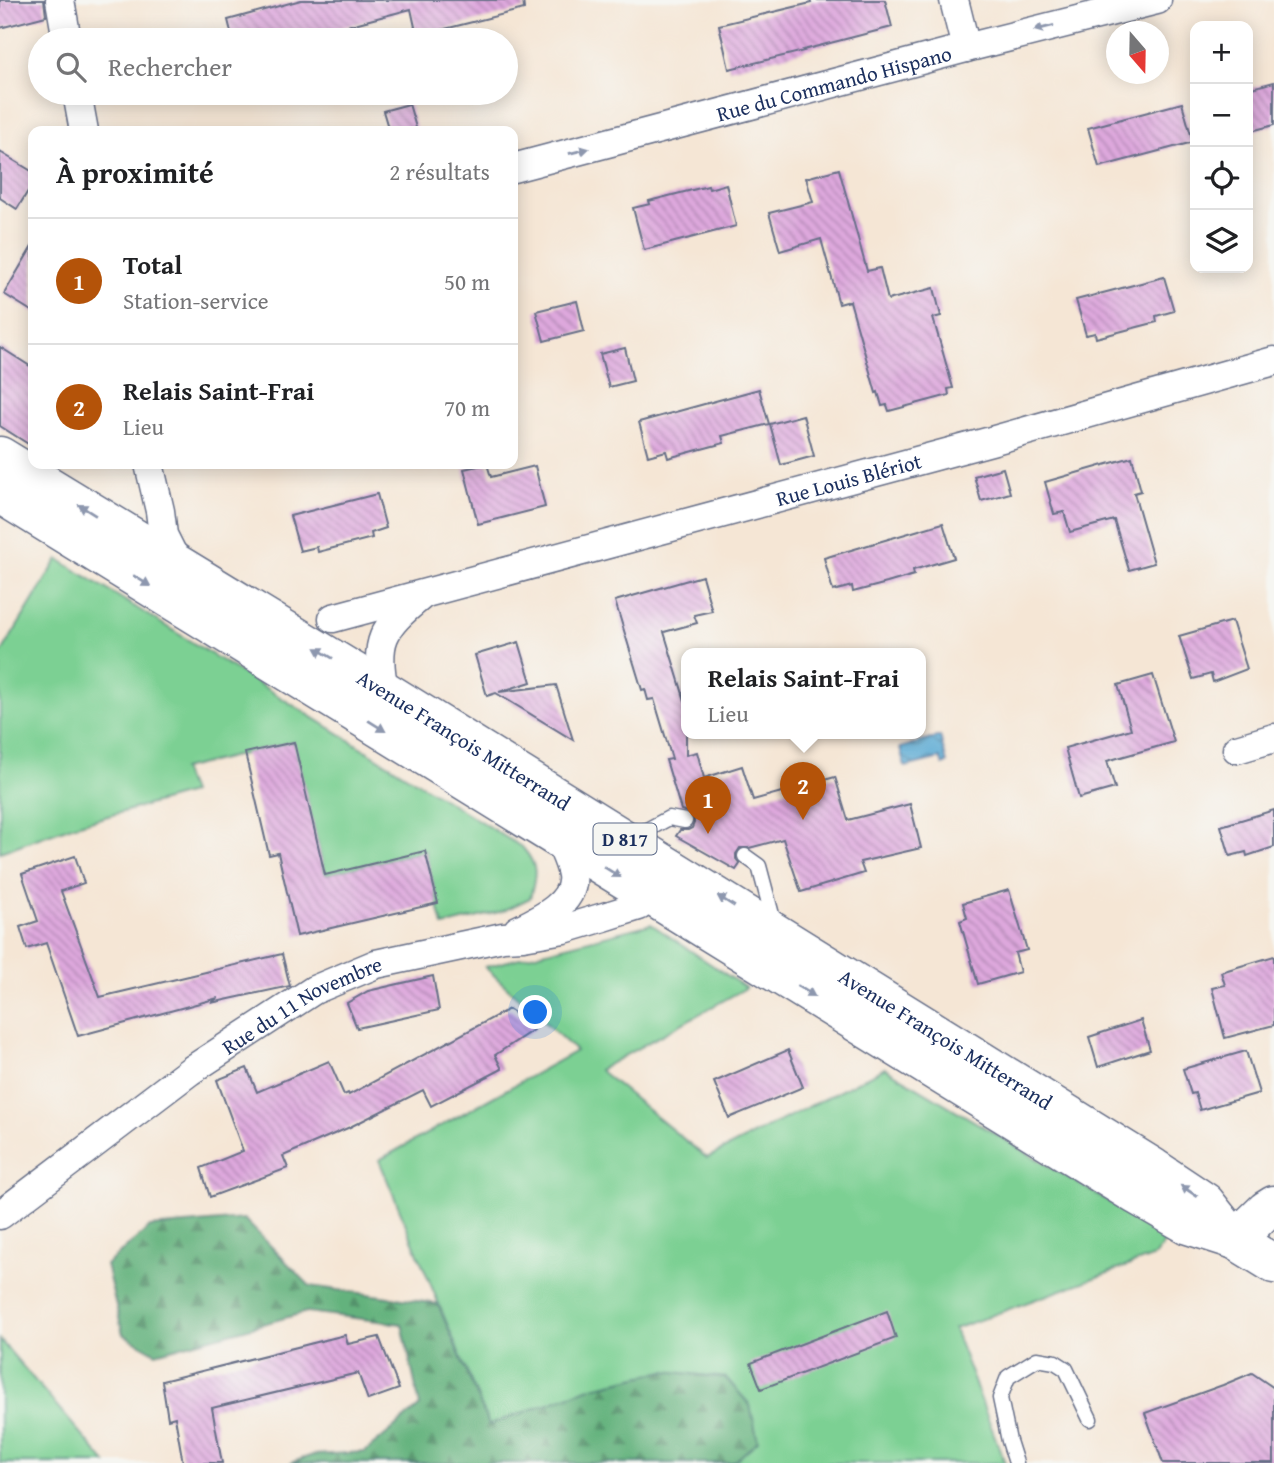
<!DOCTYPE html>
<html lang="fr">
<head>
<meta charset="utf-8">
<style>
	:root { --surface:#fff; --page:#f2f2f2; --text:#202124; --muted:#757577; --line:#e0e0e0; --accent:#b45309 }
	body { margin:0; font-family:"Gentium Book Plus",serif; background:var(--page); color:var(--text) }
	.controls { position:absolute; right:21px; top:21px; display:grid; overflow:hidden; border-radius:14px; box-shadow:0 4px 18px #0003 }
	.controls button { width:63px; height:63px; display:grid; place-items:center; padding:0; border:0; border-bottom:2px solid var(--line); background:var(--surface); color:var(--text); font:35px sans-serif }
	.compass { position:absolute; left:1106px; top:21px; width:63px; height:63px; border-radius:50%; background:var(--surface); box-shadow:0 4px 18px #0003; rotate:160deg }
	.you { position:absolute; left:536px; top:1013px; width:24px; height:24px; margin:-18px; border:5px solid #fff; border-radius:50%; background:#1a73e8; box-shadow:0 0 0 10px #1a73e833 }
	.badge { display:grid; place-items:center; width:46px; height:46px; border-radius:50%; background:var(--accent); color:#fff; font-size:23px; font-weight:700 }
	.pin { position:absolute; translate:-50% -58px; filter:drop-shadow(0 2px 4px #0008) }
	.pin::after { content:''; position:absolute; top:37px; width:24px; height:21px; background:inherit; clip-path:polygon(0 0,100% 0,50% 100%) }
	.popup { position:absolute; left:681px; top:648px; width:245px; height:91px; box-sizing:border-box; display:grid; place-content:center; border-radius:14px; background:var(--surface); filter:drop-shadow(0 2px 5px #0005); font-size:23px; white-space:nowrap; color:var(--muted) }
	.popup b { font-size:26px; color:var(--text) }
	.popup::after { content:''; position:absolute; left:50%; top:100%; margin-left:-14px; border:14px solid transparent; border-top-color:var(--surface) }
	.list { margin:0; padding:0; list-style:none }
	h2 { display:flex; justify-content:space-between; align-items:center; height:91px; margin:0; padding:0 28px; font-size:30px }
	h2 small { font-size:23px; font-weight:400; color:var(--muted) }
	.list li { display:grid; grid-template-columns:46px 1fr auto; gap:21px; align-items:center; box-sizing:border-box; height:126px; padding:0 28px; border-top:2px solid var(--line) }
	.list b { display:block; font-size:26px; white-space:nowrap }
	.list p { margin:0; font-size:23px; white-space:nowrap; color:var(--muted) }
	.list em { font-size:23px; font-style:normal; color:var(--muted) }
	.icon { flex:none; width:38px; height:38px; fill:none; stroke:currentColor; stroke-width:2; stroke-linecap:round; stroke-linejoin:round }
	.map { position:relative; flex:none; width:1274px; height:1463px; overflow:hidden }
	.search { position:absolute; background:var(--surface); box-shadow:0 4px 18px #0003; left:28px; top:28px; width:490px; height:77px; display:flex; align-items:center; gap:18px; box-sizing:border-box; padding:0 24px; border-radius:38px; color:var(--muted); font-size:26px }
	.panel { position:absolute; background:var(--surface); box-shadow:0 4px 18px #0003; left:28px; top:126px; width:490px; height:343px; border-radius:14px }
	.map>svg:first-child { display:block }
</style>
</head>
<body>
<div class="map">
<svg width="1274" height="1463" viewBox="0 0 1274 1463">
	<defs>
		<pattern id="forest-firs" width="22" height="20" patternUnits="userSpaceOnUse" patternTransform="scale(1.75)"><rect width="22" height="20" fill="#64b27d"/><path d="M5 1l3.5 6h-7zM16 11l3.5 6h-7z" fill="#52916a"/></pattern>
		<pattern id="water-waves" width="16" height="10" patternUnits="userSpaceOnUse" patternTransform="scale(1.75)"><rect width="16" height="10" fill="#59a9d3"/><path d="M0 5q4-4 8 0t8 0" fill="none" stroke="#498aae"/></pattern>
		<pattern id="building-back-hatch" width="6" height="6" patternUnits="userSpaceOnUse" patternTransform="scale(1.75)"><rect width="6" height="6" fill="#dea8dd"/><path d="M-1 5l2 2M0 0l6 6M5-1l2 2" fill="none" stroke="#b389b6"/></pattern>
	</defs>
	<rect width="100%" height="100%" fill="#f6f6f2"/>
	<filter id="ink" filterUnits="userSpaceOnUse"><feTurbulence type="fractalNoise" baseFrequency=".0143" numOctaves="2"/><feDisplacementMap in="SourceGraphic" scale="14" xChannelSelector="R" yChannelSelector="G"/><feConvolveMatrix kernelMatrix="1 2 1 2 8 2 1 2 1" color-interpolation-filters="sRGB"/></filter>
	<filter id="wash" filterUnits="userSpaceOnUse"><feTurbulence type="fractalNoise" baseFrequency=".00686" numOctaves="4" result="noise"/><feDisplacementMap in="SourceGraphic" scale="28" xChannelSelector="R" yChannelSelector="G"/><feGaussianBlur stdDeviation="1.57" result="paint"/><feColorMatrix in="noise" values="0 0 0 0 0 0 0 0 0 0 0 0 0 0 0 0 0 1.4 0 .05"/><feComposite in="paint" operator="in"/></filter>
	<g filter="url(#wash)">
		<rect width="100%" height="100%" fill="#f5e6d5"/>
		<g fill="#7bd093" stroke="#4b8078" stroke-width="2">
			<path d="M 58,559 L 523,848 C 539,867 536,875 530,898 L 503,911 L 443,926 L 425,851 L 325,875 L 293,742 L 182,769 L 191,793 L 72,826 L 0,852 L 0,655 Z"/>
			<path d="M 651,924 L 746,988 L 599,1070 L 707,1158 L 885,1068 L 1168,1237 L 1155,1256 L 954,1329 L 1005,1463 L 729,1463 L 735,1461 L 750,1405 L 726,1378 L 665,1371 L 593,1387 L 489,1425 L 379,1160 L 576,1051 L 485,967 Z"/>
			<path d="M 0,1340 L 106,1463 L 0,1463 Z"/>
		</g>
		<path fill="url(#forest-firs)" stroke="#40706e" stroke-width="2" d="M 244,1219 L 310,1286 L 438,1304 L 489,1425 L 593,1387 L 665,1371 L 726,1378 L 750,1405 L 758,1441 L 735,1461 L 729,1463 L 290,1463 L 313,1455 L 365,1452 L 420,1406 L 402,1324 L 307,1312 L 156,1353 L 123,1334 L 106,1265 L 150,1227 Z"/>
		<path fill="url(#water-waves)" stroke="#3a6c98" stroke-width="2" d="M 940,736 L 947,763 L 943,765 L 940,758 L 905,767 L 900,748 Z"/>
		<g id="blocks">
			<g fill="url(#building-back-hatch)">
				<path d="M 0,0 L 44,0 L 46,16 L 0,28 Z"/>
				<path d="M 301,0 L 523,0 L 524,9 L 417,36 L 411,9 L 294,40 L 233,40 L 228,20 Z"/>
				<path d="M 810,0 L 885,0 L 892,27 L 803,50 L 804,51 L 729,69 L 719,25 L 811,3 Z"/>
				<path d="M 1274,82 L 1274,125 L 1248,132 L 1248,89 Z"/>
				<path d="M 1182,103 L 1193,142 L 1099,167 L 1088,128 Z"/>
				<path d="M 409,104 L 417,131 L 389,131 L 383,111 Z"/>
				<path d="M 0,152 L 33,172 L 33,183 L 17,209 L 0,198 Z"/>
				<path d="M 839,169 L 867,271 L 880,268 L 888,300 L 934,288 L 941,316 L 933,318 L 953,388 L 948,389 L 949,395 L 889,411 L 887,405 L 882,406 L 878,392 L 876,393 L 850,301 L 839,304 L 821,239 L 780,251 L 769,213 L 813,202 L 806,178 Z"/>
				<path d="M 726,184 L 736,226 L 644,250 L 633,208 L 650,204 L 649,201 L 708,186 L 709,189 Z"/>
				<path d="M 33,245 L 33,312 L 4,294 Z"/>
				<path d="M 1164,277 L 1174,311 L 1156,316 L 1157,322 L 1130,329 L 1096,338 L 1095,333 L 1086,335 L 1076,300 Z"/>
				<path d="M 577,301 L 584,331 L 544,341 L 536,311 Z"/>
				<path d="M 0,347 L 33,368 L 33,447 L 0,426 Z"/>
				<path d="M 625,348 L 633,381 L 609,387 L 600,354 Z"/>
				<path d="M 759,389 L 769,424 L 722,436 L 724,443 L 668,458 L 666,451 L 648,456 L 639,422 Z"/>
				<path d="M 803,415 L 814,456 L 781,465 L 770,424 Z"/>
				<path d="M 1132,457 L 1141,491 L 1134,493 L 1154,563 L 1129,570 L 1114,520 L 1070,532 L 1064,512 L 1054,514 L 1045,482 Z"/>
				<path d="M 487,464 L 491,477 L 535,466 L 545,507 L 478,524 L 464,469 Z"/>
				<path d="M 1003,468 L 1010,493 L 981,501 L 974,476 Z"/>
				<path d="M 377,494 L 386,528 L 371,533 L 372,538 L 318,552 L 317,547 L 300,551 L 290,516 Z"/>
				<path d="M 943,523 L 954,558 L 913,570 L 914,575 L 887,583 L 853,592 L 852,586 L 833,591 L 824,558 Z"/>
				<path d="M 702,576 L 712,611 L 694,615 L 697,623 L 664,632 L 686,704 L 686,755 L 697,752 L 704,778 L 742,766 L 753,800 L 835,777 L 848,820 L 910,804 L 921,848 L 860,862 L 864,873 L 801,892 L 783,839 L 749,848 L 740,848 L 736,854 L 736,859 L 740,864 L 736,870 L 676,836 L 680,830 L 688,830 L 692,828 L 694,823 L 694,818 L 691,813 L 681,810 L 666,760 L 672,759 L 654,699 L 648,700 L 645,689 L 642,690 L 615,601 Z"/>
				<path d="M 1232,621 L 1247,669 L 1213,682 L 1211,674 L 1193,679 L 1179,636 Z"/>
				<path d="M 519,642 L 531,682 L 499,692 L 556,685 L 573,740 L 496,693 L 487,696 L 475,655 Z"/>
				<path d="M 1153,675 L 1174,742 L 1107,761 L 1115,788 L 1079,798 L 1065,748 L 1131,729 L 1118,685 Z"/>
				<path d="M 294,742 L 325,875 L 425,851 L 438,903 L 297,936 L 278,853 L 269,855 L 245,753 Z"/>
				<path d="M 1274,810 L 1274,847 L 1247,856 L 1246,852 L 1230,856 L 1221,826 Z"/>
				<path d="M 75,856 L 84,883 L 61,891 L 100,997 L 282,954 L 290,986 L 211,1003 L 218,998 L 78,1036 L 46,943 L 27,949 L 20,927 L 38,921 L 22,874 Z"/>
				<path d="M 1009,890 L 1027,950 L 1015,953 L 1020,972 L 978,984 L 960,921 L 967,918 L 963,903 Z"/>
				<path d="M 1274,956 L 1274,1025 L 1225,1038 L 1212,988 L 1225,985 L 1221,972 Z"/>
				<path d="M 433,976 L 439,1010 L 357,1028 L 347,1003 L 368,991 Z"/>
				<path d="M 509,1009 L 536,1028 L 495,1055 L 502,1069 L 431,1106 L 423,1090 L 350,1127 L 283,1156 L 288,1168 L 210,1197 L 201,1168 L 243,1151 L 217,1080 L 247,1068 L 257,1092 L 329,1061 L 344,1095 L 348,1093 L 349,1095 Z"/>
				<path d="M 1141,1020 L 1150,1050 L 1098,1067 L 1089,1037 Z"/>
				<path d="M 788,1050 L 803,1087 L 729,1118 L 714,1082 Z"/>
				<path d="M 1246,1051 L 1259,1093 L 1200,1110 L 1195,1093 L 1191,1094 L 1183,1069 Z"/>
				<path d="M 887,1311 L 896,1338 L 761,1389 L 751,1363 Z"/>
				<path d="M 345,1335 L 348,1344 L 379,1337 L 399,1389 L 368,1400 L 358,1373 L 212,1408 L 222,1463 L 183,1463 L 175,1417 L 168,1419 L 162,1381 Z"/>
				<path d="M 1252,1373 L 1274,1388 L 1274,1463 L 1163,1463 L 1145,1413 L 1223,1385 Z"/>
			</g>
		</g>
	</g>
	<g filter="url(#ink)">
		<use href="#blocks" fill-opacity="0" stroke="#676f88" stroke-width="2"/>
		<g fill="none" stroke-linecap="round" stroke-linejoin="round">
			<g stroke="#676f88" stroke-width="17">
				<g id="lane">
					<path d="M 632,838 L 669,818 L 685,821"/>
					<path d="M 745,856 L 759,866 L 775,926"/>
					<path d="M 1016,1463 L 1009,1441 L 1000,1398 L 1008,1377 L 1037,1359 L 1055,1362 L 1066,1369 L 1090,1419"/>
				</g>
			</g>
			<g stroke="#676f88" stroke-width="31">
				<g id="street">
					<path d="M 60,0 L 67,40"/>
					<path d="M 954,0 L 966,48"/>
					<path d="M 77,93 L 84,131"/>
					<path id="s1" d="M 513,168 L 966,48 L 1157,0"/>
					<path d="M 149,464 L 160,511 L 163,535 L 171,551 L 180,565"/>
					<path id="s2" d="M 333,618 L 991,441 L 1274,361"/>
					<path d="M 384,690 C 374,641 382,628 420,597"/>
					<path d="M 1237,749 L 1274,738"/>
					<path d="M 518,930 C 539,920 576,903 572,875 C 570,862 563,850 559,839"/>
					<path id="s3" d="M 0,1215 L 190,1071 L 314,990 L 376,964 L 503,937 L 523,936 L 564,929 L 604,917 L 639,906 L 650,895"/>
				</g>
			</g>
			<g stroke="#676f88" stroke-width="41">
				<path id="secondary" d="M 1235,1240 L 1266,1210 L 1274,1205"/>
			</g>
			<g stroke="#676f88" stroke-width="41">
				<g id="primary">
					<path id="s4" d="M 0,456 L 384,690 L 1154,1168 L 1205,1202 L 1235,1240"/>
					<path d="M 0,494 L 1136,1195 L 1188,1225 L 1235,1240 L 1274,1264"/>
				</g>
			</g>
			<use href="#lane" stroke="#fff" stroke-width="14"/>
			<use href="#street" stroke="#fff" stroke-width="28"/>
			<use href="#secondary" stroke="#fff" stroke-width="38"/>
			<use href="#primary" stroke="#fff" stroke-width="38"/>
		</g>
		<defs><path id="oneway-solid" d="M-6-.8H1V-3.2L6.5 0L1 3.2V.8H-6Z" transform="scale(1.75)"/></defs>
		<g fill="#8d97ae">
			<use href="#oneway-solid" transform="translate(1044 28) rotate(166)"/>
			<use href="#oneway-solid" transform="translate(579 151) rotate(-14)"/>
			<use href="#oneway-solid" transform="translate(87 510) rotate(-148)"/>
			<use href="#oneway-solid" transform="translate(142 581) rotate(32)"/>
			<use href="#oneway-solid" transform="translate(324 653) rotate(-149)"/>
			<use href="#oneway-solid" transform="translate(377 726) rotate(32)"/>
			<use href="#oneway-solid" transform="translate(612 872) rotate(32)"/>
			<use href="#oneway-solid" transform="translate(726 901) rotate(-148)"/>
			<use href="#oneway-solid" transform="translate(806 991) rotate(32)"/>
			<use href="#oneway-solid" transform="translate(1189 1191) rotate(-146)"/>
		</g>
	</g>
	<g text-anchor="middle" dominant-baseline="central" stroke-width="5" stroke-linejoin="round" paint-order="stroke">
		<rect fill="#f6f6f2" stroke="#5d6b8a" stroke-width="2" x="593.5" y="823.5" width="63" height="31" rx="5"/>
		<g font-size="19" font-weight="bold" fill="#1b2f5e">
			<text x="625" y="839">D 817</text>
		</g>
		<g font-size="21" fill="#1b2f5e" stroke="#f6f6f2">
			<text stroke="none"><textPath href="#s1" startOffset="332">Rue du Commando Hispano</textPath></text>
			<text stroke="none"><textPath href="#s2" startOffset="534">Rue Louis Blériot</textPath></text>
			<text stroke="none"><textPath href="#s4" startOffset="544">Avenue François Mitterrand</textPath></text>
			<text stroke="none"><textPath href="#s3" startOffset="369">Rue du 11 Novembre</textPath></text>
			<text stroke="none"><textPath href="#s4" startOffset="1111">Avenue François Mitterrand</textPath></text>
		</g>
	</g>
</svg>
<div class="controls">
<button>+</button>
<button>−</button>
<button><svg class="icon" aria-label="locate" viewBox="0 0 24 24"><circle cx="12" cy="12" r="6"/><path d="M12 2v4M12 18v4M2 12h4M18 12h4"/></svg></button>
<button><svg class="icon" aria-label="layers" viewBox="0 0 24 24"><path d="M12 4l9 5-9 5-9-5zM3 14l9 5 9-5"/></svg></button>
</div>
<svg class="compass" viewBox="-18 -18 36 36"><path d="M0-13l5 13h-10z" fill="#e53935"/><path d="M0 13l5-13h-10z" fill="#757577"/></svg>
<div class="you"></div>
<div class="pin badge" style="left:708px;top:834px">1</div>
<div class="pin badge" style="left:803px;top:820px">2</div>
<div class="popup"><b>Relais Saint-Frai</b>Lieu</div>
<div class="search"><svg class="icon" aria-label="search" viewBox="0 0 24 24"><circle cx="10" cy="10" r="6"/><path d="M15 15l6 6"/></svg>Rechercher</div>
<section class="panel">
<h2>À proximité<small>2 résultats</small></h2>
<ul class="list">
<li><span class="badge">1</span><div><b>Total</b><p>Station-service</p></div><em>50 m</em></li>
<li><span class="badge">2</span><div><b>Relais Saint-Frai</b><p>Lieu</p></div><em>70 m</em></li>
</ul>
</section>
</div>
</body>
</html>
